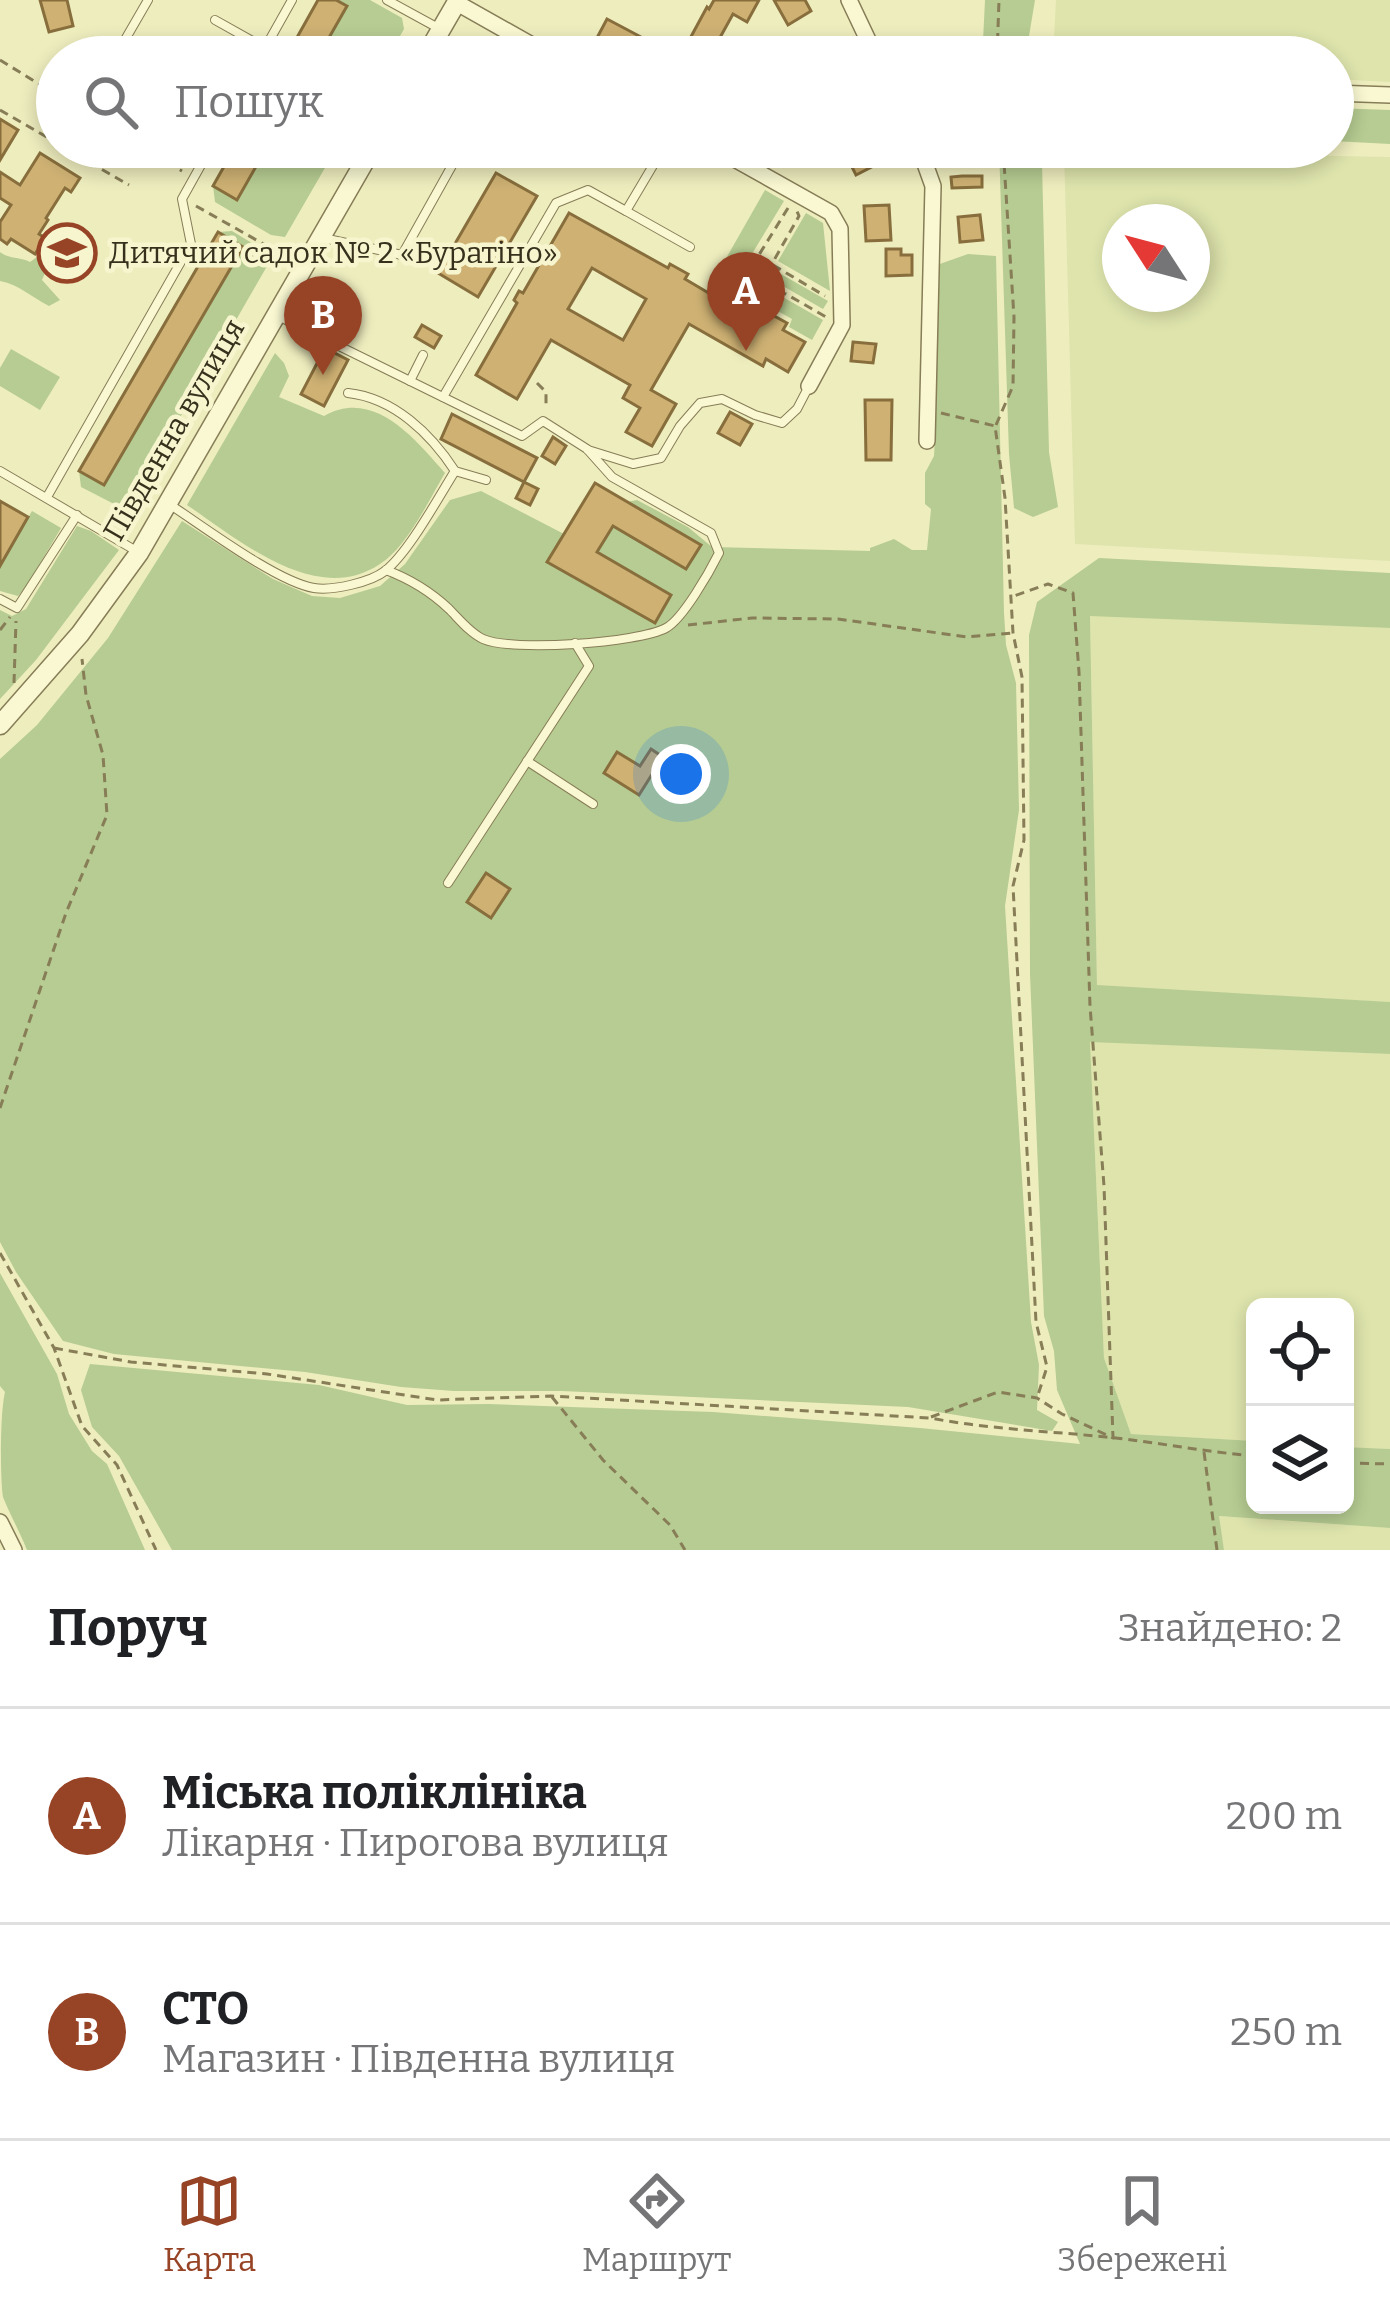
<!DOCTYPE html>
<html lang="uk">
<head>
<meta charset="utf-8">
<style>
	:root { --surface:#fff; --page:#f6f6f6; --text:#202124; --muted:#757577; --line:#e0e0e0; --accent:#974326 }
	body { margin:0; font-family:Bitter,serif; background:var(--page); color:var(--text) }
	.controls { position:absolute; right:36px; bottom:36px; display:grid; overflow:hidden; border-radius:18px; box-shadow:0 6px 18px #0003 }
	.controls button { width:108px; height:108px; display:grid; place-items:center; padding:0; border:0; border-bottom:3px solid var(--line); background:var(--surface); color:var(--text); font:60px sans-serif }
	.compass { position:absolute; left:1102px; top:204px; width:108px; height:108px; border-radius:50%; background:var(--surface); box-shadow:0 6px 18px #0003; rotate:306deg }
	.you { position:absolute; left:681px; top:774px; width:42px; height:42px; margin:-30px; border:9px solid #fff; border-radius:50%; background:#1a73e8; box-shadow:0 0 0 18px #1a73e833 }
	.badge { display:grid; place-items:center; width:78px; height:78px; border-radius:50%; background:var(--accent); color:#fff; font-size:39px; font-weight:700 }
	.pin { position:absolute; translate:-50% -99px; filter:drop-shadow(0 3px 6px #0008) }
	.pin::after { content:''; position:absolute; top:63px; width:42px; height:36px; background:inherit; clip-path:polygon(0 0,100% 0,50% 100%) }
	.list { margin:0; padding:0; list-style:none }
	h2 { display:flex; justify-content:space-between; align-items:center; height:156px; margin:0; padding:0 48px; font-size:51px }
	h2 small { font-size:39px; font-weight:400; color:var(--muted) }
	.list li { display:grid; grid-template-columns:78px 1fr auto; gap:36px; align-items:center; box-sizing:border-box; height:216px; padding:0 48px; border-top:3px solid var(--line) }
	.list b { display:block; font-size:45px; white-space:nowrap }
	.list p { margin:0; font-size:39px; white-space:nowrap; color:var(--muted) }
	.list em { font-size:39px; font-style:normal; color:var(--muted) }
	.icon { flex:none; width:66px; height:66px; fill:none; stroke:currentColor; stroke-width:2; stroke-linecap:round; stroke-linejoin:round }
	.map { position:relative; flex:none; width:1390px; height:1550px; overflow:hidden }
	.search { position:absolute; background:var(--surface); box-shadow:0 6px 18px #0003; left:36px; right:36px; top:36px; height:132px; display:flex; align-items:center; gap:30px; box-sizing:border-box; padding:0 42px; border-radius:66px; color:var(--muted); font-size:45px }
	.sheet { height:588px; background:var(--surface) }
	nav { display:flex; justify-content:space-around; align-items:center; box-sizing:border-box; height:168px; border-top:3px solid var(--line); background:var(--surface); font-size:33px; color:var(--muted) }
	nav a { display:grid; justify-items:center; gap:6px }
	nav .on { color:var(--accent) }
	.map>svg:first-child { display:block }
</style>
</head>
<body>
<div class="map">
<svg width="1390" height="1550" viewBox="0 0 1390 1550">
	<rect width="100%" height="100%" fill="#eeedbe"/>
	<g fill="#dee4ac" fill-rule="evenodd">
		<path d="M 1056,0 L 1390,0 L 1390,82 L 1333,79 L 1333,57 L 1053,57 Z"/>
		<path d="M 1064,151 L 1390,157 L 1390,561 L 1075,544 ZM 1192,222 L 1192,294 L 1120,294 L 1120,222 Z"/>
		<path d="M 1090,615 L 1390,628 L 1390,1002 L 1097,986 Z"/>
		<path d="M 1090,1041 L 1390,1054 L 1390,1449 L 1345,1447 L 1345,1307 L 1255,1307 L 1255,1441 L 1131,1434 L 1104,1358 Z"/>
		<path d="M 1218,1516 L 1390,1528 L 1390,1550 L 1224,1550 Z"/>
	</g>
	<g fill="#b6cc92">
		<path d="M 336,0 L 370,0 L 402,18 L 404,29 L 388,57 L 318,57 L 347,7 Z"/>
		<path d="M 985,0 L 1035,0 L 1027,48 C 1005,63 1002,56 983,41 Z"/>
		<path d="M 1333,108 L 1390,110 L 1390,144 L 1333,141 Z"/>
		<path d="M 267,147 L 337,147 L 285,237 L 271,235 L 215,202 L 213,186 L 238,199 Z"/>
		<path d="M 999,147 L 1046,147 L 1042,163 L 1049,452 L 1058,507 L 1033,517 L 1014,508 L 1009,454 Z"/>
		<path d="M 765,190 L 784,201 L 741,272 L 724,262 Z"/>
		<path d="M 806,213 L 823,223 L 830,291 L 778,261 Z"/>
		<path d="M 232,231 L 260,248 L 270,261 L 132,501 L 116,505 L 81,487 L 79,471 L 104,485 L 242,247 L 218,232 Z"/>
		<path d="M 45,251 L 52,256 L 42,280 L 60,300 L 49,306 C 31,297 20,285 0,281 L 0,252 C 8,259 21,257 30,262 Z"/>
		<path d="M 968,254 L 996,256 L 1004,613 L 1006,645 L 1016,683 L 1019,810 L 1005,906 L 1031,1322 L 1039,1365 L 1037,1410 L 1058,1422 L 1052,1431 L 908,1407 L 562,1391 L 454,1391 L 401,1387 L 305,1372 L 114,1354 L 63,1341 L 16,1272 L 0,1242 L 0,759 L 37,725 L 108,638 L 182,521 L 273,579 L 312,596 L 340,598 L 380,586 L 405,564 L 450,500 L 481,491 L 564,534 L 548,562 L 579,581 L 627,502 L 637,500 L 688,527 L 712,547 L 870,551 L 870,548 L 894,539 L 912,550 L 927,550 L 931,509 L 925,504 L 925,473 L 934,456 L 935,437 L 937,265 Z"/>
		<path d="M 774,270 L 828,301 L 823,309 L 769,278 Z"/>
		<path d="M 781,296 L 823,320 L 812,340 L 789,327 L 792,319 L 774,309 Z"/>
		<path d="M 11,349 L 60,377 L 40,410 L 0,386 L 0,368 Z"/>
		<path d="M 275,353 L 284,363 L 289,376 L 279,397 L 324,416 C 374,388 414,438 445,473 C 429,500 407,547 380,564 C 316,607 239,540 187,505 Z"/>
		<path d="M 32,511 L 61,528 L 25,589 L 18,596 L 0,591 L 0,566 Z"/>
		<path d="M 77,526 L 91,531 L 119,550 L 36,660 L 0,699 L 0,610 L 12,616 L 26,609 Z"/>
		<path d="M 1099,558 L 1390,573 L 1390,628 L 1090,616 L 1097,985 L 1390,1002 L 1390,1054 L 1090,1042 L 1104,1358 L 1131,1434 L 1255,1441 L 1255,1505 L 1345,1505 L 1345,1447 L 1390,1449 L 1390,1528 L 1219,1516 L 1224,1550 L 172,1550 L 119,1456 L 92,1427 L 81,1390 L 90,1364 L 319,1385 L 407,1405 L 488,1404 L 713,1412 L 920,1428 L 1080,1444 L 1057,1390 L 1054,1351 L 1044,1316 L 1030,974 L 1029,635 L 1037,602 Z"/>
		<path d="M 0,1273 L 57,1374 L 69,1414 L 92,1451 L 107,1464 L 145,1550 L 27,1550 C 20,1532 10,1515 3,1497 C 0,1478 0,1413 5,1392 L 0,1386 Z"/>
	</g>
	<g fill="#ceb173" stroke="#876e3c" stroke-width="3" fill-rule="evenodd">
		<path d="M 40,0 L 67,0 L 73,26 L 49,32 Z"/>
		<path d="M 318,0 L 336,0 L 347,6 L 318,57 L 286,57 Z"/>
		<path d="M 714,0 L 759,0 L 747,22 L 733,14 L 717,43 L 742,57 L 680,57 L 707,7 L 709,9 Z"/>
		<path d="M 774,0 L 805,0 L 811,11 L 788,25 Z"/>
		<path d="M 607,19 L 641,37 L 637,44 L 663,57 L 632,57 L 609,45 L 603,55 L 591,49 Z"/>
		<path d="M 826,40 L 834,57 L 792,57 Z"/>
		<path d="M 0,119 L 18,130 L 0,160 Z"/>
		<path d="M 235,147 L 267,147 L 237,200 L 213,186 Z"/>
		<path d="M 772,147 L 805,147 L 813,151 L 805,165 Z"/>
		<path d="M 842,147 L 878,147 L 885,160 L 856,175 Z"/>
		<path d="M 40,153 L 80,178 L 71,192 L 65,188 L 46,218 L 48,220 L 39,234 L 45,238 L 35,254 L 11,239 L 7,244 L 0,239 L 0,222 L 11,205 L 0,198 L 0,172 L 20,185 Z"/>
		<path d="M 496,173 L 537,196 L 478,297 L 438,273 Z"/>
		<path d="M 962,176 L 982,176 L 982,187 L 952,188 L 951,177 Z"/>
		<path d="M 889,205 L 891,240 L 866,241 L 864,206 Z"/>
		<path d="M 569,213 L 668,268 L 670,264 L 688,274 L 685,279 L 712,295 L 718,285 L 787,323 L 783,330 L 805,342 L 788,372 L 766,359 L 763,366 L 689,324 L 651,390 L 676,404 L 652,446 L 626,432 L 640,408 L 623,398 L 630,385 L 551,340 L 517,399 L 476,375 L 517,303 L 514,300 L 519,291 L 523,293 ZM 592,268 L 646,299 L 623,340 L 568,309 Z"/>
		<path d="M 980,215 L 983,240 L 960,242 L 958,217 Z"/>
		<path d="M 218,232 L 243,247 L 104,485 L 79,471 Z"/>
		<path d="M 886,249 L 901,249 L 901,255 L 912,255 L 912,275 L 886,276 Z"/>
		<path d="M 422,325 L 441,336 L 434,348 L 415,337 Z"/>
		<path d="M 853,342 L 876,344 L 873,363 L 851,361 Z"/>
		<path d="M 325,348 L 348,360 L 324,406 L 301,394 Z"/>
		<path d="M 865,400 L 892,400 L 891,460 L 866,460 Z"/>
		<path d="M 730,412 L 752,424 L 740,445 L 718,433 Z"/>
		<path d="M 452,414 L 537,458 L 524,482 L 441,439 Z"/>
		<path d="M 553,437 L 566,446 L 555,464 L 542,456 Z"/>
		<path d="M 524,482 L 538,489 L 530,505 L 516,498 Z"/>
		<path d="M 595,483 L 701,545 L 686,569 L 613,526 L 597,552 L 671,595 L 655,623 L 547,562 Z"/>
		<path d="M 0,501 L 28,517 L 0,566 Z"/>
		<path d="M 651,749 L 663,757 L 639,795 L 604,773 L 617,752 L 640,766 Z"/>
		<path d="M 486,873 L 510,889 L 491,918 L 467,902 Z"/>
	</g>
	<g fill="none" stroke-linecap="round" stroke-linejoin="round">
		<g stroke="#877d57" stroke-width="10">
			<g id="service">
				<path d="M 387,0 L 440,29"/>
				<path d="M 215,20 L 265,48"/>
				<path d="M 115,57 L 148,0"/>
				<path d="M 260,57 L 292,0"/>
				<path d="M 626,211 L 690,247"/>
				<path d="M 323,238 L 402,255 L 459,153"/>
				<path d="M 278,316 L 522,436 L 543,421 L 587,449 L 612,477 L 711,533 L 719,553 C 710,571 683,619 666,628 C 638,643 512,652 483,639 C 470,633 459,619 449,609 C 430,591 410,579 386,570"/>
				<path d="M 410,381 L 423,355"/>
				<path d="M 348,393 C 394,398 431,434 455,471 L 486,480"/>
				<path d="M 443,397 L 556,203 L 588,190 L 626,211 L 664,147"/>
				<path d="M 588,450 L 633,464 L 661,458 L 680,426 L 700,403 L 722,399 L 755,415 L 782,423 L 797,409 L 809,386"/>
				<path d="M 0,471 L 138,552"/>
				<path d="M 47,497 L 191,244 L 182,199 L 211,147"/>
				<path d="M 169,504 C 203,526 277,582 314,588 C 333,591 371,582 385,571 C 409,552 438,498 455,471"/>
				<path d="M 0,599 L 17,608 L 77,515"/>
				<path d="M 527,761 L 593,804"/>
				<path d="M 448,883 L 589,666 L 575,643"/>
			</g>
		</g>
		<g stroke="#877d57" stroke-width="18">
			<g id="minor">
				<path d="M 849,0 L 876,57"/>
				<path d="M 457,3 L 553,57"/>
				<path d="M 1333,93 L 1390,95"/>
				<path d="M 713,147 L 831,213 L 840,229 L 842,325 L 809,386"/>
				<path d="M 919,147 L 933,186 L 927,441"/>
				<path d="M 0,1522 L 14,1550"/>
			</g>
		</g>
		<g stroke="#877d57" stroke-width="21">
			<g id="tertiary">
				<path d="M 425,57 L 458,0"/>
				<path d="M 0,725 L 80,634 L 139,553 L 373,147"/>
			</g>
		</g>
		<g stroke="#877d57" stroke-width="3" stroke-dasharray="9 6" stroke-linecap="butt">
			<path d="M 997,57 L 999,0"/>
			<path d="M 0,60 L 57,95"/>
			<path d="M 0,110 L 57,143"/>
			<path d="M 63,147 L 129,185"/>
			<path d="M 141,147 L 182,171"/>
			<path d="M 196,206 L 292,260"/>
			<path d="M 788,208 L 744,279 L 758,288 L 786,294 L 826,317"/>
			<path d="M 773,265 L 825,296"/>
			<path d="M 760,285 L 799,216 L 796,209"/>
			<path d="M 537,383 L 546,392 L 546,408"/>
			<path d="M 941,413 L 995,426 L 1005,498 L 1013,633 L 1022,677 L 1024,840 L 1013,886 L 1036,1322 L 1047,1367 L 1037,1398"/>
			<path d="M 996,425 L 1013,386 L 1014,317 L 1003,147"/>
			<path d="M 688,625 L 752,618 L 838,619 L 967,637 L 1012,633"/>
			<path d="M 0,630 L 10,617"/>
			<path d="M 14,683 L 16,621"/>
			<path d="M 0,1108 L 66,913 L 107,815 L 103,755 L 86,695 L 82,659"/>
			<path d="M 0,1253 L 54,1348 L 82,1426 L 117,1465 L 156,1550"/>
			<path d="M 54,1348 L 131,1362 L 267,1374 L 437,1400 L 551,1396 L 930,1418 C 988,1429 1047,1431 1106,1437 C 1156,1442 1205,1452 1255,1456"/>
			<path d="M 552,1397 L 603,1460 L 670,1525 L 685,1550"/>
			<path d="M 931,1417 L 998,1392 L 1037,1398 L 1062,1414 L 1113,1438 L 1104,1186 L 1090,1006 L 1079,672 L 1073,593 L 1048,584 L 1011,597"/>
			<path d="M 1204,1452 L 1217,1550"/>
			<path d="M 1345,1463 L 1390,1464"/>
		</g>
		<use href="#service" stroke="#f9f8d2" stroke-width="8"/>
		<use href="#minor" stroke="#f9f8d2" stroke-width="15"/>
		<use href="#tertiary" stroke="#f9f8d2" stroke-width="18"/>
	</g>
	<defs>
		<g id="school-ring" transform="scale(3)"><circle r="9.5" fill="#f6f5ce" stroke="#974326" stroke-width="1.5"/><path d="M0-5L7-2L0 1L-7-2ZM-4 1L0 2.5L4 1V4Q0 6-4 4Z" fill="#974326"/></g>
	</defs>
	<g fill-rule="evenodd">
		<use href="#school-ring" x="67" y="253"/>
	</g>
	<g text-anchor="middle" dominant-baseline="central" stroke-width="9" stroke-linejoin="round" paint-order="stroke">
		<g font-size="30" fill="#36301c" stroke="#f6f5ce" text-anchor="start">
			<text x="109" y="253">Дитячий садок № 2 «Буратіно»</text>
		</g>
		<g font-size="30" fill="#36301c" stroke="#f6f5ce">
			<text transform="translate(174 430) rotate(-60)">Південна вулиця</text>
		</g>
	</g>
</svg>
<div class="controls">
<button><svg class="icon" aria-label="locate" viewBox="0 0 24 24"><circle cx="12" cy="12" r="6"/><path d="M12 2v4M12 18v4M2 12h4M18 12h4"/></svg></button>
<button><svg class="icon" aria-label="layers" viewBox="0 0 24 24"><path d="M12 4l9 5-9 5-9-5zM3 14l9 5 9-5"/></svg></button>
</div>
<svg class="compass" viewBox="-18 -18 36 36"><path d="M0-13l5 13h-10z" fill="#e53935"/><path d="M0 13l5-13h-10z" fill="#757577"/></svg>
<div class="you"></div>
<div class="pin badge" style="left:746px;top:351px">A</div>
<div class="pin badge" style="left:323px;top:375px">B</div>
<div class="search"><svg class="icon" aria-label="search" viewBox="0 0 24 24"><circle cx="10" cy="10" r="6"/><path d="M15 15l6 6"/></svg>Пошук</div>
</div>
<section class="sheet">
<h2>Поруч<small>Знайдено: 2</small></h2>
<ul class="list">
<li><span class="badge">A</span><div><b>Міська поліклініка</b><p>Лікарня · Пирогова вулиця</p></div><em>200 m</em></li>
<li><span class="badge">B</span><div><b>СТО</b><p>Магазин · Південна вулиця</p></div><em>250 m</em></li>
</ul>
</section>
<nav>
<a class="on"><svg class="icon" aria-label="map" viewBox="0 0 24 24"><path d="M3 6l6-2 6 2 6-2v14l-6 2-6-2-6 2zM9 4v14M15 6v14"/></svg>Карта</a>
<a><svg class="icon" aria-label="directions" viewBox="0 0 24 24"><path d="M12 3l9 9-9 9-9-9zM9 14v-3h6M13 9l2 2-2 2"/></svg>Маршрут</a>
<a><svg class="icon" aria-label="saved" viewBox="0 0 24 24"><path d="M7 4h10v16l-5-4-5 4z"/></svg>Збережені</a>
</nav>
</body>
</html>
